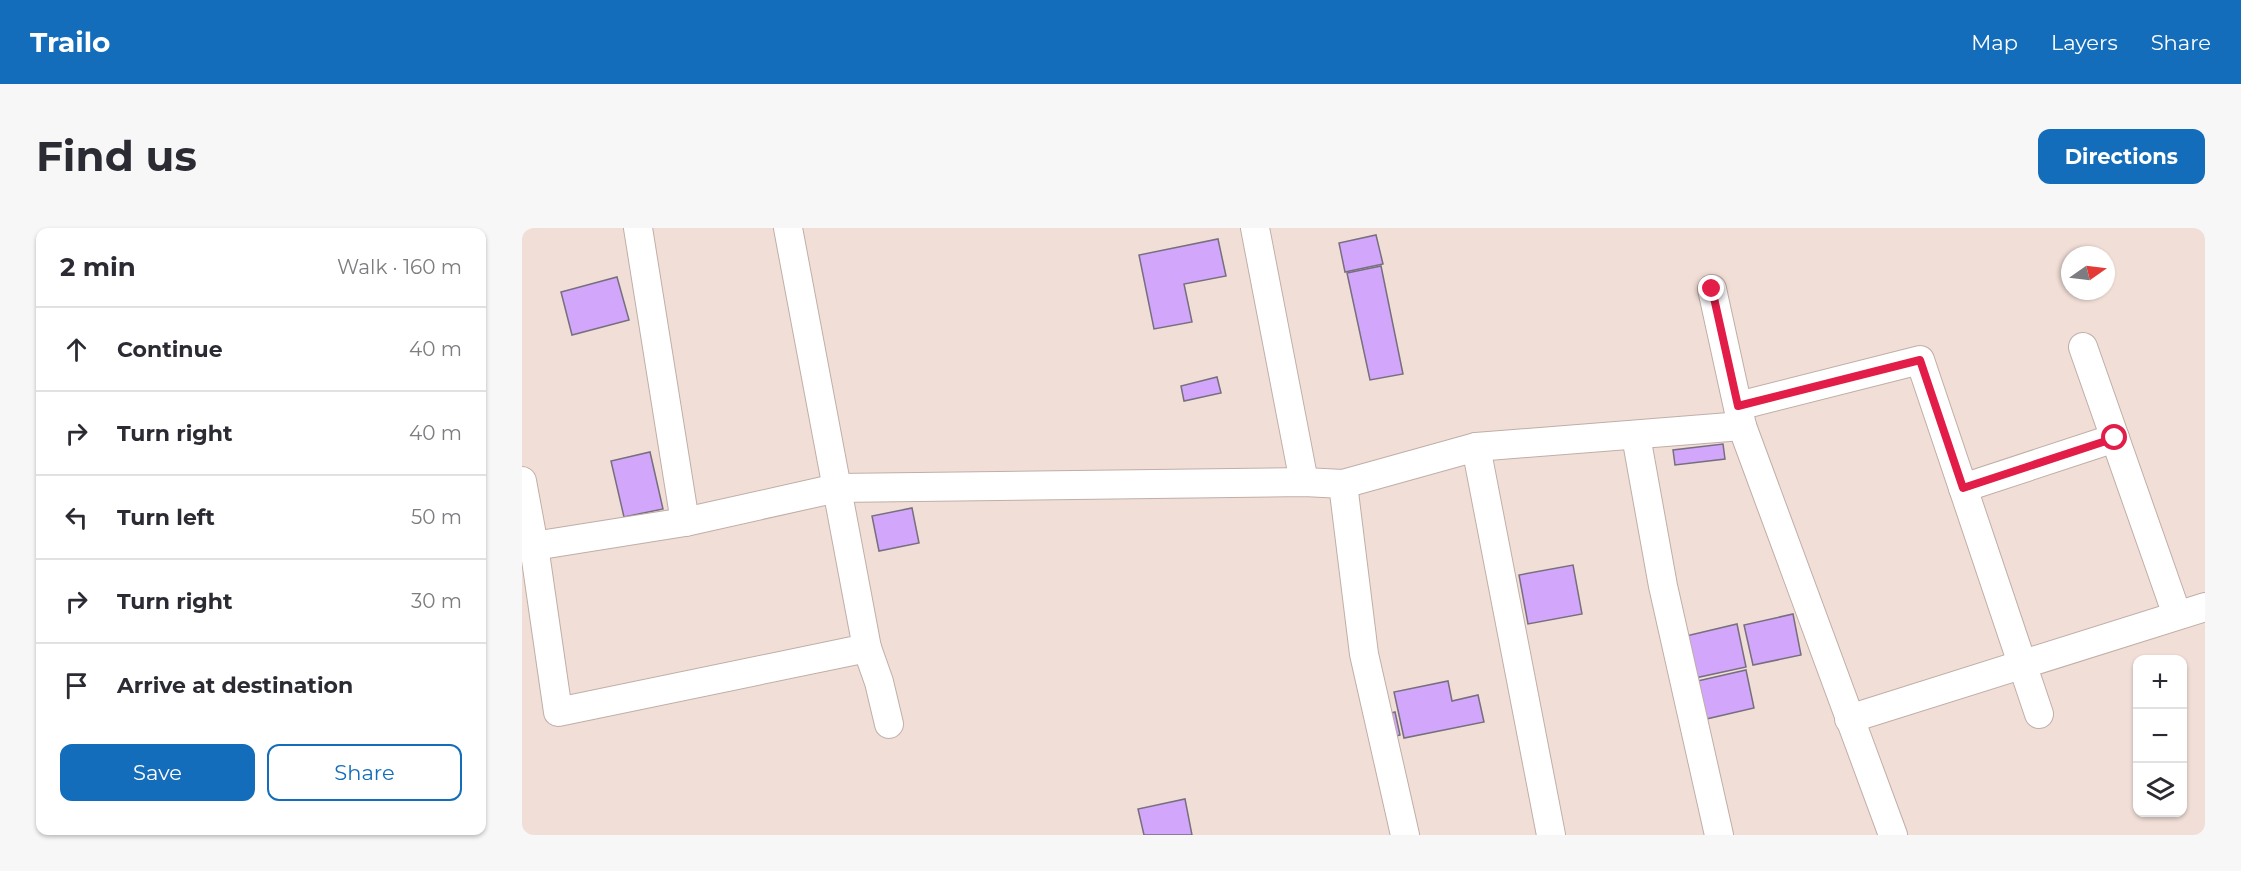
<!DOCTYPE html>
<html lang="en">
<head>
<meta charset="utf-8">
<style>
	:root { --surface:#fff; --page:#f7f7f7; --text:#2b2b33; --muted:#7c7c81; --line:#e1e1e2; --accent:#136dba }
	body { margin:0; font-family:Montserrat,sans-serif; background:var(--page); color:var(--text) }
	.controls { position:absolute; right:18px; bottom:18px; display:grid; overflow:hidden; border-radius:12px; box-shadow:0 2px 4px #0004 }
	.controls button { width:54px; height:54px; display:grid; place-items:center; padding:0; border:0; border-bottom:2px solid var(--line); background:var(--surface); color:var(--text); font:30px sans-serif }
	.compass { position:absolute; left:1539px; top:18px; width:54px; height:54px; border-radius:50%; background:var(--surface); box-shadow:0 2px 4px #0004; rotate:76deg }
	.stop { position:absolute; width:18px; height:18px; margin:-14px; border:4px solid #e11d48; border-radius:50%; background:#fff }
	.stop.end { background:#e11d48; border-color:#fff; box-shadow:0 2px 6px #0008 }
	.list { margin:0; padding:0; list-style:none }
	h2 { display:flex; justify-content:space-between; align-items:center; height:78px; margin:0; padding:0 24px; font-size:26px }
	h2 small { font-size:20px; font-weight:400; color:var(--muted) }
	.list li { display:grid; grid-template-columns:39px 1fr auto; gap:18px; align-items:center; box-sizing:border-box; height:84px; padding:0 24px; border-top:2px solid var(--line) }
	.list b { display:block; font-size:22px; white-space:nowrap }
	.list em { font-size:20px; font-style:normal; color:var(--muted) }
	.actions { display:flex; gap:12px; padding:18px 24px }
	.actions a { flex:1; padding:14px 0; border:2px solid var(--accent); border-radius:12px; text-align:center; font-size:21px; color:var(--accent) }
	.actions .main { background:var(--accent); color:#fff }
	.icon { flex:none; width:33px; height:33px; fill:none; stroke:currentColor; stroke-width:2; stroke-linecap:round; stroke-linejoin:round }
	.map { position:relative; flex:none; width:1683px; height:607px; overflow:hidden; border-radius:12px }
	header { display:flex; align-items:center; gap:36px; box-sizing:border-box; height:84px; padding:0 30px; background:var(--accent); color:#fff }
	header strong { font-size:28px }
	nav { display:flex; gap:33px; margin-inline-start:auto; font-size:21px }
	.intro { display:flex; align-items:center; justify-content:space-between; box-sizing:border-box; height:144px; padding:0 36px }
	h1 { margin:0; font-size:42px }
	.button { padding:15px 27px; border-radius:12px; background:var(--accent); color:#fff; font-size:21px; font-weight:700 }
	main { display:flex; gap:36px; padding:0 36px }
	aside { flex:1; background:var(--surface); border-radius:12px; box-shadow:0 2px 4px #0004 }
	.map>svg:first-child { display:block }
</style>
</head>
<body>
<header>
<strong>Trailo</strong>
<nav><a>Map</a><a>Layers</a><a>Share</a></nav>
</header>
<div class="intro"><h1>Find us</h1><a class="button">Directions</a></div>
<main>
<aside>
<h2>2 min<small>Walk · 160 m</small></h2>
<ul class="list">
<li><svg class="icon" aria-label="ahead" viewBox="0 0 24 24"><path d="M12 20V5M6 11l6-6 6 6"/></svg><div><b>Continue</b></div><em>40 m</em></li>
<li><svg class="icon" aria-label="right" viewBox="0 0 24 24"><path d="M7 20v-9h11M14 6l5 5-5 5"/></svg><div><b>Turn right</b></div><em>40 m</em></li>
<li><svg class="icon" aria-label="left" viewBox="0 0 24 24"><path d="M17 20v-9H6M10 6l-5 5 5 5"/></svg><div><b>Turn left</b></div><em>50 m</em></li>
<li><svg class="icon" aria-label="right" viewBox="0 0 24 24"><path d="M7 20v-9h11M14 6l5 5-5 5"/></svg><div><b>Turn right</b></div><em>30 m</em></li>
<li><svg class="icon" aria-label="arrive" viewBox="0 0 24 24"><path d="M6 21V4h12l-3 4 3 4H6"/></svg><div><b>Arrive at destination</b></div></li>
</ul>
<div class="actions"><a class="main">Save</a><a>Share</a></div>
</aside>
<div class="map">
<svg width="1683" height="607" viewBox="0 0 1683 607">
	<rect width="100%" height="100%" fill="#f1ded7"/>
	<g fill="#d1a6fb" stroke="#766f7d" stroke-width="1.5">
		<path d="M 854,7 L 861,36 L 823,44 L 817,15 Z"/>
		<path d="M 696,11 L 704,48 L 662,56 L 670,94 L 632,101 L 617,27 Z"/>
		<path d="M 859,38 L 881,146 L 848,152 L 825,45 Z"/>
		<path d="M 95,49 L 107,92 L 50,107 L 39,64 Z"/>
		<path d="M 695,149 L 699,165 L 662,173 L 659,158 Z"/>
		<path d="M 1201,216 L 1203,231 L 1153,237 L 1151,222 Z"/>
		<path d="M 128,224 L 141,281 L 102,289 L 89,233 Z"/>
		<path d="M 390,280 L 397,315 L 357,323 L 350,288 Z"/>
		<path d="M 1051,337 L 1060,386 L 1006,396 L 997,347 Z"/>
		<path d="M 1271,386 L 1279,427 L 1231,437 L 1222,397 Z"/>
		<path d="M 1215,396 L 1224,439 L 1173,450 L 1164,408 Z"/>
		<path d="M 1224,442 L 1232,480 L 1180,492 L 1171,454 Z"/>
		<path d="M 926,453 L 930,473 L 956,467 L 962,494 L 882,510 L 872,464 Z"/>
		<path d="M 873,484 L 878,507 L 863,511 L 858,488 Z"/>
		<path d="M 663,571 L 670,607 L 622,607 L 616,581 Z"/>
	</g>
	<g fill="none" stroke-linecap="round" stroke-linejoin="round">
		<g stroke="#c0aea7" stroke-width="30">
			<g id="minor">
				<path d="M 116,0 L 163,294 L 315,260 L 782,254 L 821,256 L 954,219 L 1220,198"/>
				<path d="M 733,0 L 782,254"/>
				<path d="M 1190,61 L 1220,198 L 1371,607"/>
				<path d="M 1561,119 L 1655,387"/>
				<path d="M 1216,178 L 1398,132 L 1517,486"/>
				<path d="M 1114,208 L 1141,358 L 1197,607"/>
				<path d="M 954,219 L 1029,607"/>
				<path d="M 0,253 L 12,318 L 36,484 L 345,420 L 266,0"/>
				<path d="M 821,256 L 842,426 L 883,607"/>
				<path d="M 1441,260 L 1593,210"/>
				<path d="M 0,320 L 163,294"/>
				<path d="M 345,420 L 357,454 L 367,496"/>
				<path d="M 1327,491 L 1683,379"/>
			</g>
		</g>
		<use href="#minor" stroke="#fff" stroke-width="28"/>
	</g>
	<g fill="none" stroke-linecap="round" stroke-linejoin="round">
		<path stroke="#e11d48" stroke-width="8" d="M 1190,61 L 1216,178 L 1398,132 L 1441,260 L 1593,210"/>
	</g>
</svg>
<div class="controls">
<button>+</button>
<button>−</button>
<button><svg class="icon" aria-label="layers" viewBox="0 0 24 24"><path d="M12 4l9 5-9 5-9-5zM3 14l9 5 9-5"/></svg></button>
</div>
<svg class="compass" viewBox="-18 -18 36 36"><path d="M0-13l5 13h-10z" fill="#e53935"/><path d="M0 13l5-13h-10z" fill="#7c7c81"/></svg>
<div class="stop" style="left:1593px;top:210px"></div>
<div class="stop end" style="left:1190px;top:61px"></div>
</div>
</main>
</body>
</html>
